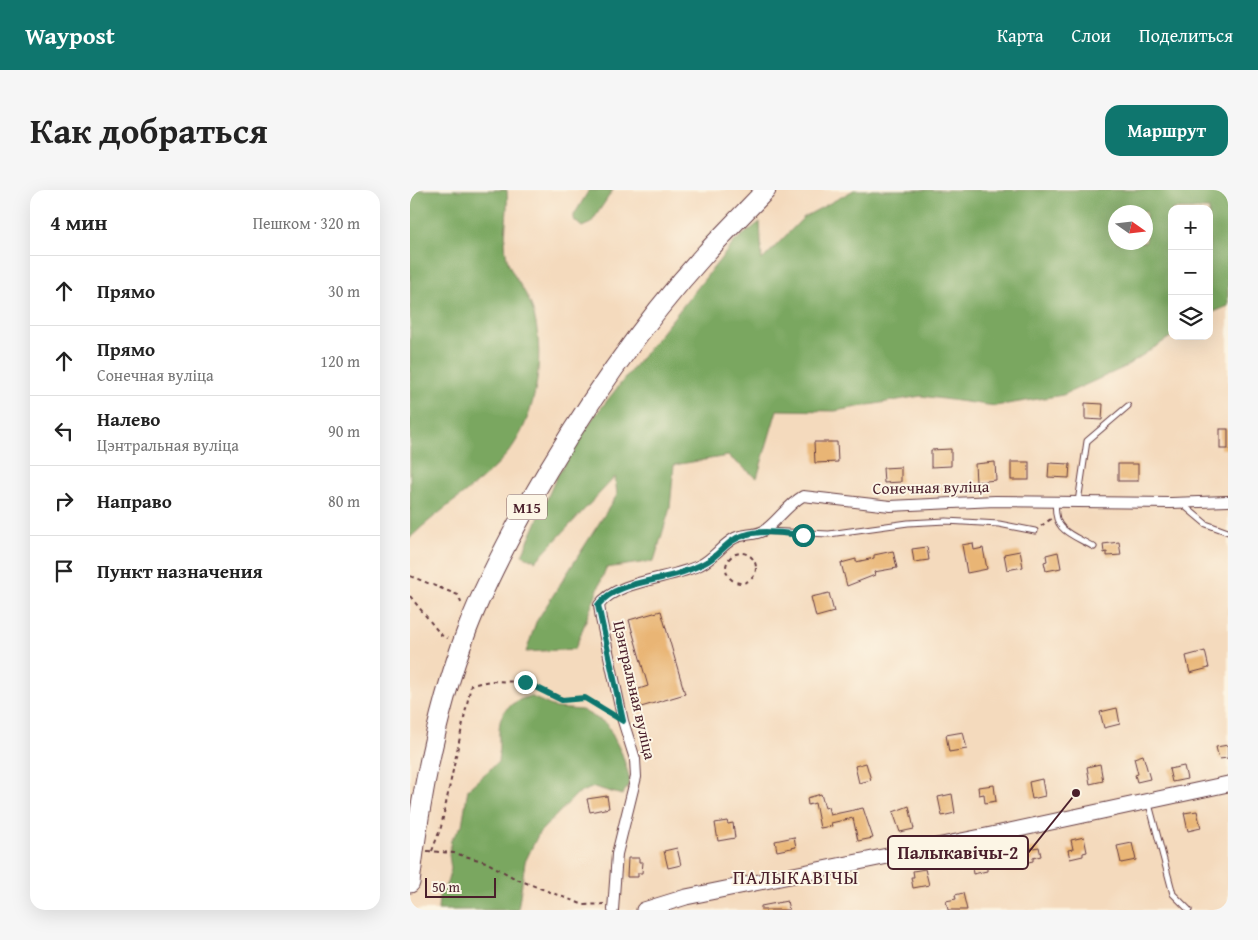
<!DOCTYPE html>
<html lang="ru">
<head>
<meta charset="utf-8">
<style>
	:root { --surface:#fff; --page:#f6f6f6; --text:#222; --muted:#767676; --line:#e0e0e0; --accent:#0f766e }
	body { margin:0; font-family:"Gentium Book Plus",serif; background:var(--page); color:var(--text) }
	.controls { position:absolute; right:15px; top:15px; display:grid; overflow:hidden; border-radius:10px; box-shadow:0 5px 20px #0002 }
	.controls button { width:45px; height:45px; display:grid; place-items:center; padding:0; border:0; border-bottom:1px solid var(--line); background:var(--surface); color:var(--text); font:25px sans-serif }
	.compass { position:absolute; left:698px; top:15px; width:45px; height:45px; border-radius:50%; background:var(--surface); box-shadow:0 5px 20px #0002; rotate:104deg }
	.scale { position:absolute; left:15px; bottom:12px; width:71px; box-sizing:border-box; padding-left:5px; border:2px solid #4a1f2b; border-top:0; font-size:14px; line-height:18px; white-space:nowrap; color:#4a1f2b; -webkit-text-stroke:4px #fcf5e5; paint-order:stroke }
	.stop { position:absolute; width:15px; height:15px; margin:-11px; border:4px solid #0f766e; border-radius:50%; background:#fff }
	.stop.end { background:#0f766e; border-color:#fff; box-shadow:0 1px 5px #0008 }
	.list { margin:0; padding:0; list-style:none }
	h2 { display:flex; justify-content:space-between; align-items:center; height:65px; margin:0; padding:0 20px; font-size:21px }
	h2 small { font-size:16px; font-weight:400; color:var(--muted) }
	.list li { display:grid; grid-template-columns:32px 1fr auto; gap:15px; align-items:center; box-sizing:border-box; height:70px; padding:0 20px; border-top:1px solid var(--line) }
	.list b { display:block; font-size:19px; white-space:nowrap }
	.list p { margin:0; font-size:16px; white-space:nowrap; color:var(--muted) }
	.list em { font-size:16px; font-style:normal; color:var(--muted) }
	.icon { flex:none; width:28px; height:28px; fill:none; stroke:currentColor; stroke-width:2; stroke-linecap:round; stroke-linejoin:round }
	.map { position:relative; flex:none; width:818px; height:720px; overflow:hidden; border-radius:15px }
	header { display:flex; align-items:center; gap:30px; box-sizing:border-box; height:70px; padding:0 25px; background:var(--accent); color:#fff }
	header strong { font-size:24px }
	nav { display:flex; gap:28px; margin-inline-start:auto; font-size:18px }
	.intro { display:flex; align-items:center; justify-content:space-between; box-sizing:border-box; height:120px; padding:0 30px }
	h1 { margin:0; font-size:35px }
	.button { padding:12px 22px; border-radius:15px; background:var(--accent); color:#fff; font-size:18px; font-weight:700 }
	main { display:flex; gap:30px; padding:0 30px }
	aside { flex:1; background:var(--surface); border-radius:15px; box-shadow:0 5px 20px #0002 }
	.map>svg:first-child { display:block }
</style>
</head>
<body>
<header>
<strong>Waypost</strong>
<nav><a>Карта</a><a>Слои</a><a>Поделиться</a></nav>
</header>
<div class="intro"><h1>Как добраться</h1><a class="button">Маршрут</a></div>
<main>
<aside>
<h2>4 мин<small>Пешком · 320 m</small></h2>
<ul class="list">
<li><svg class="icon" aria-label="ahead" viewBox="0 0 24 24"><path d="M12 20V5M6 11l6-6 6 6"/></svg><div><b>Прямо</b></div><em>30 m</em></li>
<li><svg class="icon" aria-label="ahead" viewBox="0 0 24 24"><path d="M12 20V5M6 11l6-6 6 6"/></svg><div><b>Прямо</b><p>Сонечная вуліца</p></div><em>120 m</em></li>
<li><svg class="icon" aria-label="left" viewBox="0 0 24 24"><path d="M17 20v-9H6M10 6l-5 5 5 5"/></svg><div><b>Налево</b><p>Цэнтральная вуліца</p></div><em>90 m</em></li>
<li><svg class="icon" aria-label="right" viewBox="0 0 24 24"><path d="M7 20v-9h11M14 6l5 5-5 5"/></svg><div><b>Направо</b></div><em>80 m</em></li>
<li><svg class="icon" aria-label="arrive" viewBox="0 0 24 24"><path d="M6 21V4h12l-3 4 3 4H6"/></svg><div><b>Пункт назначения</b></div></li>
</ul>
</aside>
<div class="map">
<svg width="818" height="720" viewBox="0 0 818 720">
	<rect width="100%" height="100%" fill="#fcf5e5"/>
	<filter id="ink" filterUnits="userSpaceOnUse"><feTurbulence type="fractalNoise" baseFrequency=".02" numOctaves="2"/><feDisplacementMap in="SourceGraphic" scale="10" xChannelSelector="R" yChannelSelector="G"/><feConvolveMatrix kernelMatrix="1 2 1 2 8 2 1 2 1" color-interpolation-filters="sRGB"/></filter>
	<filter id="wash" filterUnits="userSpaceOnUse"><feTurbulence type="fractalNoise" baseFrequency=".0096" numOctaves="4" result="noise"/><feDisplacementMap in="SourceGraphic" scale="20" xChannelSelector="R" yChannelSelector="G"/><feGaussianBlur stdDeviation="1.12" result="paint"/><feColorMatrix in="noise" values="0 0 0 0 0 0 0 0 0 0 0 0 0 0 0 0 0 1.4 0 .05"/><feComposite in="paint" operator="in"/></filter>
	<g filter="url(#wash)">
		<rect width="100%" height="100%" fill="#f4dabd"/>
		<g fill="#7aa760" stroke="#626346" fill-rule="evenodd">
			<path d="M 0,0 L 97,0 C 99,20 92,50 97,68 C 101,85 115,99 121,115 C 137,160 128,227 97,264 C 69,297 30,318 0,348 Z"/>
			<path d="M 179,0 L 203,0 L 181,33 L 172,37 L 164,30 L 164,25 Z"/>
			<path d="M 444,0 L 818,0 L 818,116 L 799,124 L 799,19 L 762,19 L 762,146 L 713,178 L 653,205 L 585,216 L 511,206 L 425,221 L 367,220 L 347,288 L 318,266 L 264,275 L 260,318 L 244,371 L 196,378 L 165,459 L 116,462 L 126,432 L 207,305 L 205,287 L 126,371 L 112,365 L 147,286 L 183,228 L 325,51 L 350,32 L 352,70 L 394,27 ZM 736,22 L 736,52 L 706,52 L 706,22 Z"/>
			<path d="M 120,506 L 146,518 L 172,520 L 197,534 L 212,564 L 219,586 L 218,596 L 212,605 L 184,597 L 167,604 L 129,643 L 115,672 L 108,720 L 28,720 L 29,706 L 37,693 L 41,679 L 39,665 L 41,650 L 52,635 L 58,599 L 88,572 C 92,539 79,519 120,506 Z"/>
		</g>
		<g id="blocks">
			<g fill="#e9b575">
				<path d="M 675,213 L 693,214 L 692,230 L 675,229 Z"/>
				<rect x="810" y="239" width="8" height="20"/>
				<path d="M 404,252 L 427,252 L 428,272 L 405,273 Z"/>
				<path d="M 541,259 L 541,276 L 521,277 L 521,260 Z"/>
				<path d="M 585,272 L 586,290 L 566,292 L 565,274 Z"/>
				<rect x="601" y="272" width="18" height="18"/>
				<path d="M 639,273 L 660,274 L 659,288 L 638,287 Z"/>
				<rect x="708" y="274" width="20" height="17"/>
				<path d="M 491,277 L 491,292 L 474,293 L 473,278 Z"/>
				<path d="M 709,352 L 711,365 L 697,366 L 697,362 L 694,363 L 693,354 Z"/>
				<path d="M 563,353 L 564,360 L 573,358 L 577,379 L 557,383 L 552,355 Z"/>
				<path d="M 517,357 L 519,370 L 504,372 L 502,359 Z"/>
				<path d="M 483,361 L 487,378 L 464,382 L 465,385 L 437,396 L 431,373 L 446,369 L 446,372 L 464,368 L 464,365 Z"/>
				<path d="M 610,361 L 613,377 L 597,380 L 594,364 Z"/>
				<path d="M 648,362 L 651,378 L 636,381 L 634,372 L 637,371 L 636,365 Z"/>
				<path d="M 419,403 L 424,422 L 406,427 L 401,407 Z"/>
				<path d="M 251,421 L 275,504 L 231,517 L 226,500 L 238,496 L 219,430 Z"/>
				<path d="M 795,461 L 799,478 L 780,483 L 776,466 Z"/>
				<path d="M 707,518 L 710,534 L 694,538 L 690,522 Z"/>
				<path d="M 553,542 L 557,559 L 539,562 L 536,545 Z"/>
				<path d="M 818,555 L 818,568 L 809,569 L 806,557 Z"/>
				<path d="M 733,565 L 740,589 L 727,592 L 725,585 L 728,584 L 724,568 Z"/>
				<path d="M 456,573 L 461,590 L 449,593 L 445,576 Z"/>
				<path d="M 690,574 L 693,591 L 680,594 L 677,577 Z"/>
				<path d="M 774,576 L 777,589 L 762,592 L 759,579 Z"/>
				<path d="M 632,589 L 635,606 L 622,609 L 619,592 Z"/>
				<path d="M 584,595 L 586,611 L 575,613 L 574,604 L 569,605 L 568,597 Z"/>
				<path d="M 411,604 L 415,618 L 418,617 L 420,625 L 453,618 L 463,648 L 448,651 L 443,628 L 421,633 L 422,636 L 410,638 L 405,613 L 398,615 L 397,608 Z"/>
				<path d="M 542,604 L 545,623 L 532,626 L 528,607 Z"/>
				<path d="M 197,606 L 199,618 L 180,622 L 177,609 Z"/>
				<path d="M 499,616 L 504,639 L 490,642 L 483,622 Z"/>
				<path d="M 787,621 L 791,638 L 778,641 L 774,623 Z"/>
				<path d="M 317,631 L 318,634 L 323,633 L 325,648 L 308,651 L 305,633 Z"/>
				<path d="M 384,647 L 386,657 L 367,661 L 365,651 Z"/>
				<path d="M 674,647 L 677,662 L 673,663 L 673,666 L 660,669 L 658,660 L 663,659 L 661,650 Z"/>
				<path d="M 722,653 L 726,670 L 711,673 L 707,656 Z"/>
				<path d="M 629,657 L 631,666 L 623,668 L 623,671 L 614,673 L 611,660 Z"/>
				<path d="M 267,658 L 271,675 L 258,678 L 254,661 Z"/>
				<path d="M 580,667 L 581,676 L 577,677 L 577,681 L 563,684 L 561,671 Z"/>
				<path d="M 218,668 L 229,668 L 229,672 L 233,672 L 232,683 L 228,683 L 228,687 L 217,687 Z"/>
				<path d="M 515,679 L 519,695 L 503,698 L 501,687 L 504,687 L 503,681 Z"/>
				<path d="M 553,703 L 557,720 L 538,720 L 536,711 L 546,709 L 545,705 Z"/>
				<path d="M 377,711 L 379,720 L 351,720 L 351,716 Z"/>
			</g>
		</g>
	</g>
	<g filter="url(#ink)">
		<use href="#blocks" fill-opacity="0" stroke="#643b41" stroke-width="1"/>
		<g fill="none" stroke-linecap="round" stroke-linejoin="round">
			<g stroke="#643b41" stroke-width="7">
				<g id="lane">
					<path d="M 646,311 C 642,341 661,344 684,357"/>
					<path d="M 668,312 L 677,251 L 718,216"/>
					<path d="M 771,313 L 796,334 L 818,342"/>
					<path d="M 356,341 L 419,344 L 498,333 L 536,331 L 589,334 L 625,341"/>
					<path d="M 739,614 L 763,704 L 779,720"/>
				</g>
			</g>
			<g stroke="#643b41" stroke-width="12">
				<path id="street" d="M 203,720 L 207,664 L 226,587 L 225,569 L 213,531 L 191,429 L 189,415 C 207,390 262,389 290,375 C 303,369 311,356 323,349 C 332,343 344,346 353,341 C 364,335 377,315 393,306 L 480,316 L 585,311 L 761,313 L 818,311"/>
			</g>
			<g stroke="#643b41" stroke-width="17">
				<path id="secondary" d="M 234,720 L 276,707 L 581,645 L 818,594"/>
			</g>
			<g stroke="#643b41" stroke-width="21">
				<path id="highway" d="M 0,693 C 10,607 26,522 57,440 C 73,398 94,358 116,318 C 166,230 227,139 295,64 C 315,42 336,21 356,0"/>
			</g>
			<g stroke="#643b41" stroke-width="2" stroke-dasharray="4 4" stroke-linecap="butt">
				<path d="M 631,336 L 641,329"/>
				<circle cx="331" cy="378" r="15"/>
				<path d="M 0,386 L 48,405 L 52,415"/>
				<path d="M 0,406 L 31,445 L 38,448"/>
				<path d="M 17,661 L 44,663 L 76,672 L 106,689 L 174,715 L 194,714"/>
				<path d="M 22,661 L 31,637 L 61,495 L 80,491 L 115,492 L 153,509 L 175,508 L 200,523"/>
			</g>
			<use href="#lane" stroke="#fff" stroke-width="5"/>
			<use href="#street" stroke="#fff" stroke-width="10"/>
			<use href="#secondary" stroke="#fff" stroke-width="15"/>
			<use href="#highway" stroke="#fff" stroke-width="19"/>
		</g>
	</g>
	<g fill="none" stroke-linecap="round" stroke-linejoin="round" filter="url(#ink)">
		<path stroke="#0f766e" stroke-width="6" d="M 115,492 L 152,510 L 175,508 L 213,531 L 188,415 C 206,392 244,392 270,383 C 280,379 292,376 301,369 C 314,359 320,349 335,345 C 354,339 373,344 393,345"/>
	</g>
	<g text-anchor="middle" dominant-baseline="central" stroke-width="4" stroke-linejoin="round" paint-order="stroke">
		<rect fill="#fcf5e5" stroke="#7f5f63" stroke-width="1" x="97" y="304.5" width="40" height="25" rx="4"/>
		<g font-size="15" font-weight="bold" fill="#4a1f2b">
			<text x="117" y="317">М15</text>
		</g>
		<g font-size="16" fill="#4a1f2b" stroke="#fcf5e5">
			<text transform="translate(521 297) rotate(-1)">Сонечная вуліца</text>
			<text transform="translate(225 500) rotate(77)">Цэнтральная вуліца</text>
		</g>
		<g font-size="19" letter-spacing="1" fill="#4a1f2b" stroke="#fcf5e5">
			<text x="386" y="687">ПАЛЫКАВІЧЫ</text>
		</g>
	</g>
	<path fill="none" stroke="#4a1f2b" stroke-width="2" d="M666 603L618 663"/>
	<circle fill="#4a1f2b" stroke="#fcf5e5" stroke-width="2" cx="666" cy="603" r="5"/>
	<rect fill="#fcf5e5" stroke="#4a1f2b" stroke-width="2" x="478" y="646" width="140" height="33" rx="5"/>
	<g font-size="18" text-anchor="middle" font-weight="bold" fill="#4a1f2b">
		<text x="548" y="669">Палыкавічы-2</text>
	</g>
</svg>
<div class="controls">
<button>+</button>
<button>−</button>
<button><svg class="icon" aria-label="layers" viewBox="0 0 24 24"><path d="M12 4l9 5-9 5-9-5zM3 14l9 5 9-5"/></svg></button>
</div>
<svg class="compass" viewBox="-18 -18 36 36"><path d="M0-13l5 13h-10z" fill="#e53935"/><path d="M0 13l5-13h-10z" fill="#767676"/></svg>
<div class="scale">50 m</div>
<div class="stop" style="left:393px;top:345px"></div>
<div class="stop end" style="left:115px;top:492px"></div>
</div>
</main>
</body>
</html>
